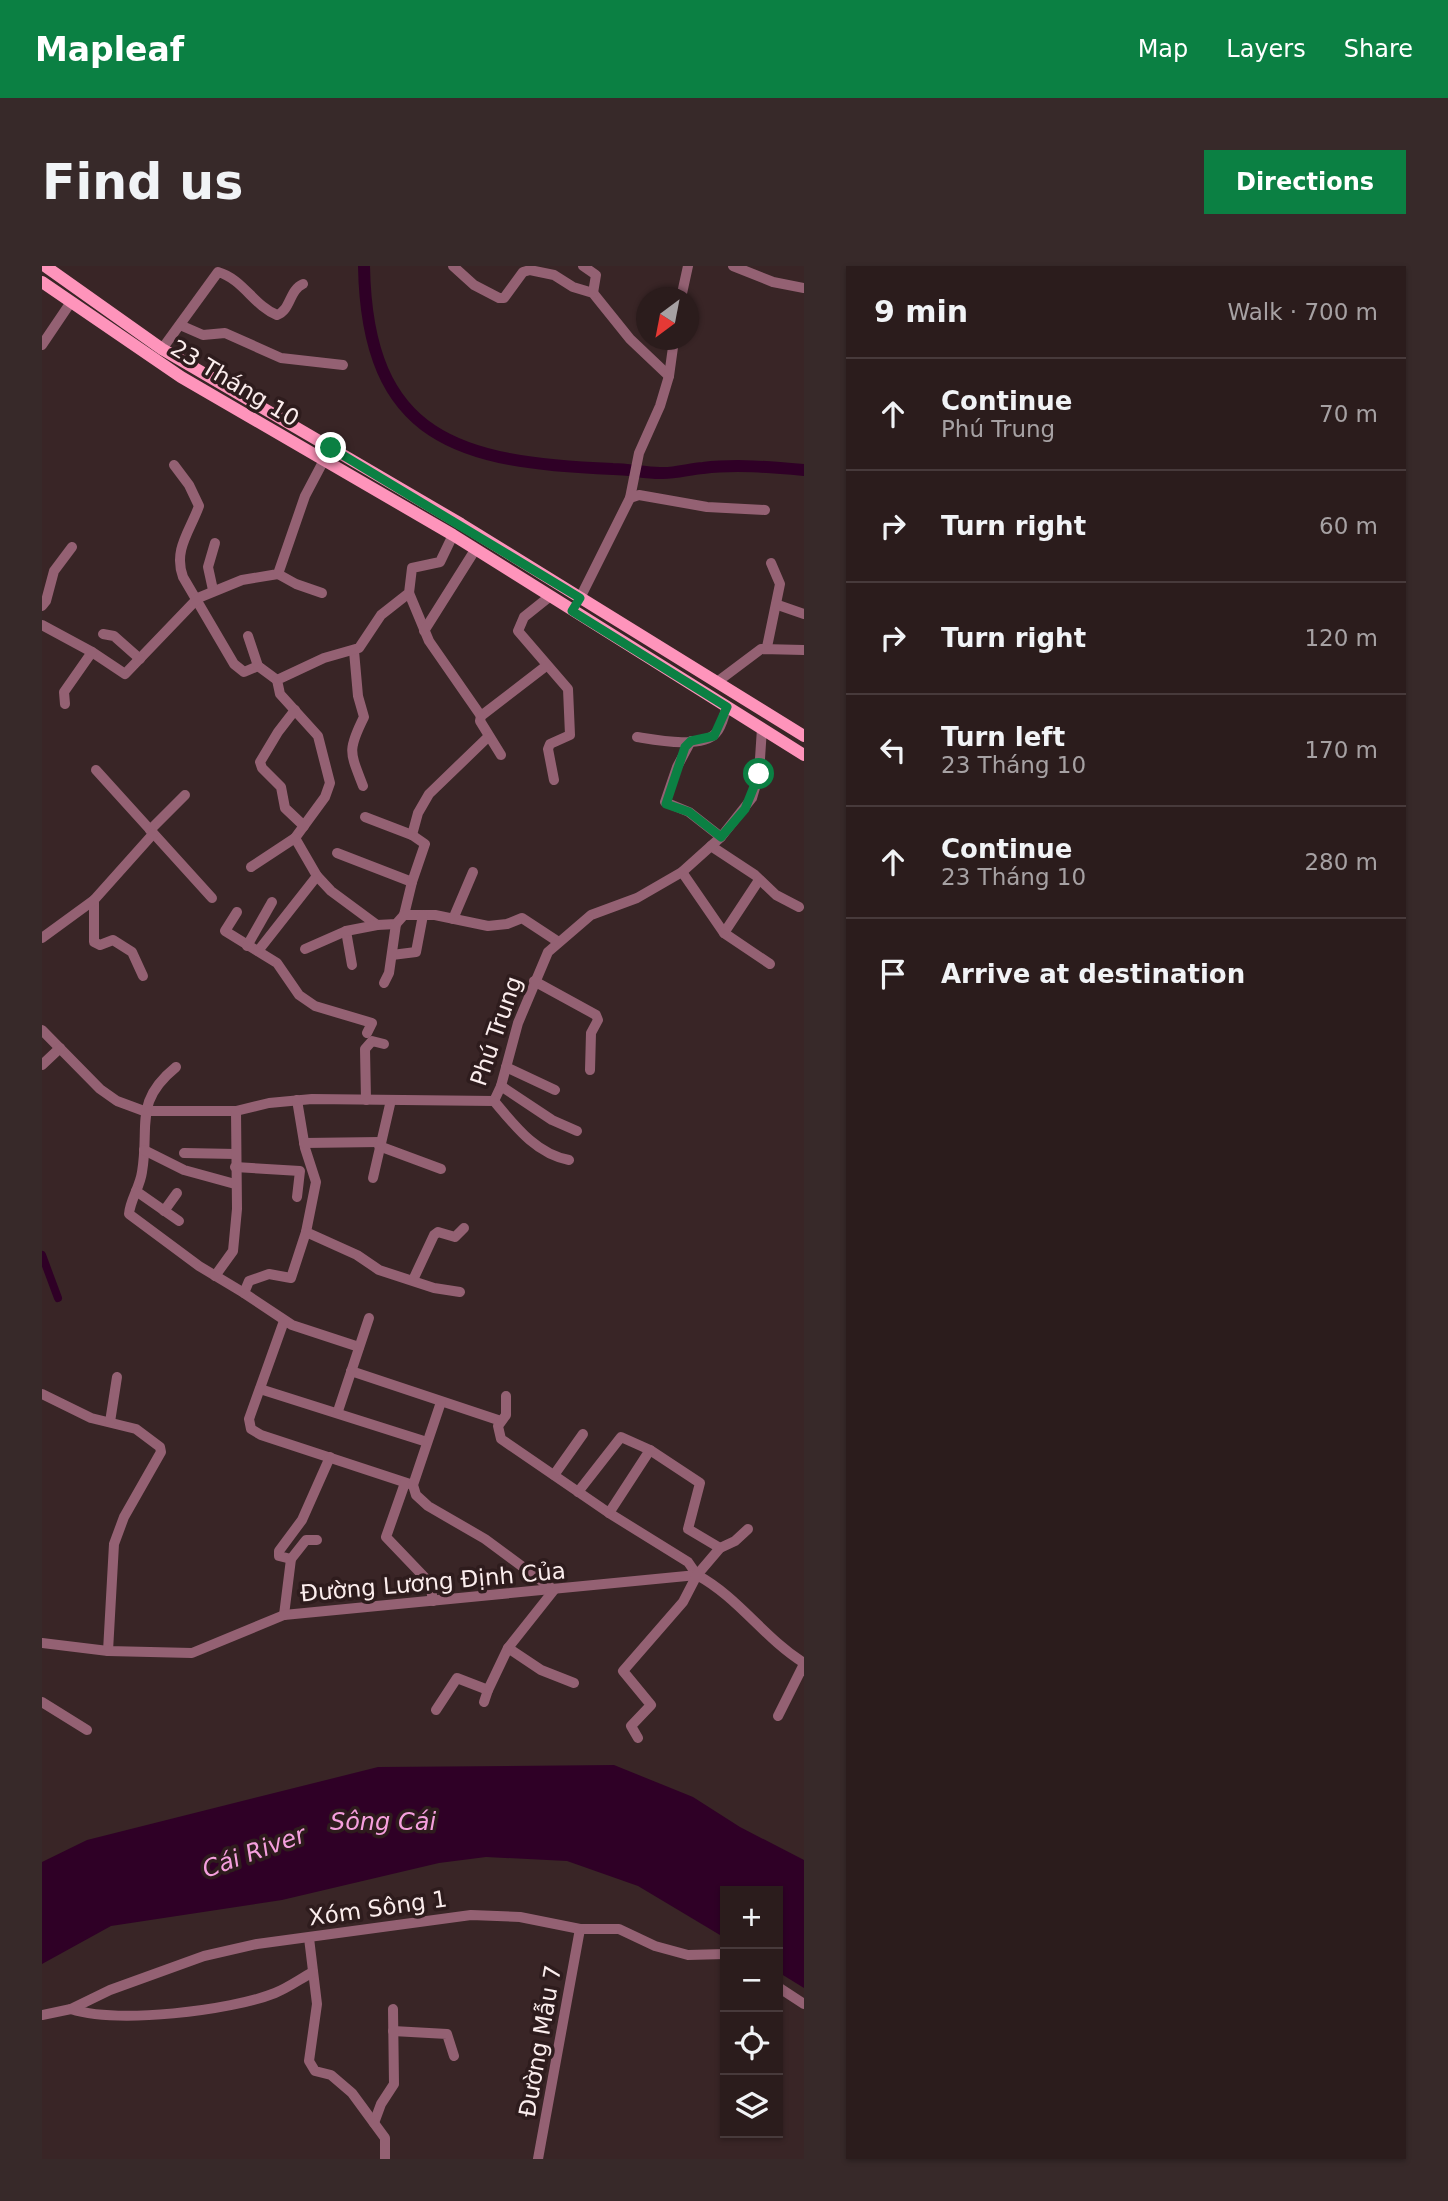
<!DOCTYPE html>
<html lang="en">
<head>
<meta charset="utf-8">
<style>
	:root { --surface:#2b1c1c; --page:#372929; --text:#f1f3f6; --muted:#a6a1a3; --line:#473a3b; --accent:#0b8043 }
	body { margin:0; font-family:"DejaVu Sans",sans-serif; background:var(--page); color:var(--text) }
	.controls { position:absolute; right:21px; bottom:21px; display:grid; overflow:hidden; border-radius:0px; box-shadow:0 2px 5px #0004 }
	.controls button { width:63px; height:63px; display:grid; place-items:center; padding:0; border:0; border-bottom:2px solid var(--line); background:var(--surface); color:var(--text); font:35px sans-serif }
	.compass { position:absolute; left:594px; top:21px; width:63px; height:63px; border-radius:50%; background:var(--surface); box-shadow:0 2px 5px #0004; rotate:212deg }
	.stop { position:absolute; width:21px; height:21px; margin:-16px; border:5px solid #0b8043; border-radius:50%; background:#fff }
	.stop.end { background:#0b8043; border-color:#fff; box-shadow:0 2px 7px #0008 }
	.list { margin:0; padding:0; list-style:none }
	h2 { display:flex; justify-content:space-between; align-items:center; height:91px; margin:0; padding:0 28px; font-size:30px }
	h2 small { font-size:23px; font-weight:400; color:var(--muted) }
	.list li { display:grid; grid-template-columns:46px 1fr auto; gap:21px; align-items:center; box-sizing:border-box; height:112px; padding:0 28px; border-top:2px solid var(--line) }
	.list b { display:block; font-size:26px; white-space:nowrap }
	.list p { margin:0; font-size:23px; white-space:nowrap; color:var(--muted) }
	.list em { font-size:23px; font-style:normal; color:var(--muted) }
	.icon { flex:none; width:38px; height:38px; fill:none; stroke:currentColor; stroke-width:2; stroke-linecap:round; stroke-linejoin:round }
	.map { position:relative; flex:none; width:762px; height:1893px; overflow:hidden; border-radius:0px }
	header { display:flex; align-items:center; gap:42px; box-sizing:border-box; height:98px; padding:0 35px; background:var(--accent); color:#fff }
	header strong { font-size:33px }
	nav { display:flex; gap:38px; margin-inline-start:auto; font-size:24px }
	.intro { display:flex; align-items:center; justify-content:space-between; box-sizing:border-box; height:168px; padding:0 42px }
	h1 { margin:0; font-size:49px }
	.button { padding:18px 32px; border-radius:0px; background:var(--accent); color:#fff; font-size:24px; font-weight:700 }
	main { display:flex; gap:42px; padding:0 42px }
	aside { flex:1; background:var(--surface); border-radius:0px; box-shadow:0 2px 5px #0004 }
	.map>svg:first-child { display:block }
</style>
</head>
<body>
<header>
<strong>Mapleaf</strong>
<nav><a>Map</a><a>Layers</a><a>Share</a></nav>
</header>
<div class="intro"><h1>Find us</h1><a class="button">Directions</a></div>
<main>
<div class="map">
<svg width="762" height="1893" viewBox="0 0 762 1893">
	<rect width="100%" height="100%" fill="#392526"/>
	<path fill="#2f0026" d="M 572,1499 L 651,1531 L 698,1561 L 762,1594 L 762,1722 L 736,1706 L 736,1625 L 683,1625 L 683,1672 L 596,1620 L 525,1595 L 444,1591 L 397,1597 L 240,1634 L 69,1660 L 0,1698 L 0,1596 L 45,1574 L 336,1501 Z"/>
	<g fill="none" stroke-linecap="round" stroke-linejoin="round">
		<path stroke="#2f0026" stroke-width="8" d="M 0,989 L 16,1032"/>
		<path stroke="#2f0026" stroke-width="12" d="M 322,0 C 325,174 418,197 571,203 C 587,203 602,207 618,207 C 632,208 647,203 661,202 C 694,198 728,201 762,204"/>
		<g stroke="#946173" stroke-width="10">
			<path d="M 411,0 L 432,19 L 457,32 L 462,32 L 481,6 L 488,4 L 512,9 L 531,21 L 551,27 L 588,73 L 627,110"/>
			<path d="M 541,0 L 554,9 L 551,27"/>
			<path d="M 691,0 L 731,16 L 762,22"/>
			<path d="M 639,32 L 646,0"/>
			<path d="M 138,59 L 161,69 L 183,67 L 239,92 L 301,99"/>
			<path d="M 0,79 L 29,36"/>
			<path d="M 120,83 L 176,6 C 201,13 212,40 235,49 C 249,44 247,24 261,18"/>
			<path d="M 132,199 L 147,219 L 157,240 C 148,265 131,284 141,311 L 192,398 L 202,406 L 216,400"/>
			<path d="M 588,232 L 597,229 L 665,241 L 723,244"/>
			<path d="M 236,308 L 254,318 L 280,327"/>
			<path d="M 171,324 L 166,301 L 173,277"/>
			<path d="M 367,327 L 387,375 L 439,450"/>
			<path d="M 507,331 L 482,351 L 476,365 L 526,423 L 528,469 L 508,478 L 506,483 L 512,514"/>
			<path d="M 538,332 L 588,232 L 597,187 L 618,140 L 627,110 L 632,74"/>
			<path d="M 736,339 L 762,348"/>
			<path d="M 0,340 L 4,335 L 12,305 L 30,281"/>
			<path d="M 0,359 L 50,386 L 83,408 L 156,332 L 200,314 L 236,308 L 263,230 L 282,194"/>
			<path d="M 382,365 L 433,284"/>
			<path d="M 61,368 L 72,370 L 98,393"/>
			<path d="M 206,370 L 216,400 L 235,414"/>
			<path d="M 725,381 L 738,318 L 729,297"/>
			<path d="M 312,385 L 316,430 L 322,451 C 305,485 308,486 321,520"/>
			<path d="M 675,416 L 719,383 L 762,384"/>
			<path d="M 23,438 L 22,426 L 50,386"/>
			<path d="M 253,444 L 236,466 L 218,496 L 220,502 L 239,521 L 243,542 L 262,560"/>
			<path d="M 595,471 C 614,474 660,483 674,467 C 680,461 682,449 685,441"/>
			<path d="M 649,475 L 635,501 L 623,536 L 647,546 L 679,571"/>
			<path d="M 459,489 L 438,455 L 439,450 L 504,400"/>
			<path d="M 54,504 L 170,632"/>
			<path d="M 323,551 L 370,569"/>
			<path d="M 108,564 L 143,529"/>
			<path d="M 253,572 L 283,531 L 288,517 L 276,470 L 238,428 L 235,414 L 282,392 L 317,382 L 339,349 L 367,327 L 370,302 L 398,296 L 411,269"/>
			<path d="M 669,580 L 713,609 L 734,629 L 757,641"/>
			<path d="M 295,587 L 370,616 L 362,649"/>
			<path d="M 209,601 L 253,572 L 275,610 L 289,625 L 335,659 L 354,658 L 362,649 L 393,649 L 446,660 L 465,658 L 480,652 L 515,675"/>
			<path d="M 640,606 L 682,667 L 728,698"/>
			<path d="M 370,616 L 383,578 L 370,569 L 376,547 L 387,528 L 446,471"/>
			<path d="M 52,634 L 52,676 L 58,679 L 71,674 L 90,686 L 101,710"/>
			<path d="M 195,646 L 183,665 L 235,697 L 257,729 L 273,740 L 330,757 L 325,767"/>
			<path d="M 411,653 L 431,606"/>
			<path d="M 304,665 L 310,699"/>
			<path d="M 682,667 L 717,614"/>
			<path d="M 0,672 L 52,634 L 111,568"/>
			<path d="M 205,680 L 230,636"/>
			<path d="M 263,683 L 304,665 L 335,659"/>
			<path d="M 216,685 L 275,610"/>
			<path d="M 350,689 L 374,686 L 381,649"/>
			<path d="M 492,715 L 554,749 L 556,754 L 549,767 L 548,804"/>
			<path d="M 342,717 L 347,707 L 354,658"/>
			<path d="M 0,764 L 58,823 L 75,835 L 102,845 L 194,845 L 227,837 L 270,833 L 452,835 L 459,820 L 476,757 L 506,686 L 549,649 L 595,632 L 640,606 L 679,571 L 710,532 L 717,508 L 720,462"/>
			<path d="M 0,799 L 18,782"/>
			<path d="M 134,801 C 91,836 108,859 100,906 C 98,921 88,934 87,948 L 157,1000 L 202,1027"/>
			<path d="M 464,801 L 513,824"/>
			<path d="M 459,820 L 510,854 L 535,865"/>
			<path d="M 255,834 L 263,882 L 274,916 L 264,966 L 315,989 L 337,1004 L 392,1022 L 418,1026"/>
			<path d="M 324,834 L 323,783 L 330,775 L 342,778"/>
			<path d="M 452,835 C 473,860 494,888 527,894"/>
			<path d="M 262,877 L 338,876"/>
			<path d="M 337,880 L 399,903"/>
			<path d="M 102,884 L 142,904 L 193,918"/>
			<path d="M 142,887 L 194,888"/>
			<path d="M 193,901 L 258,905 L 255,931"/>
			<path d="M 331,912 L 349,834"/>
			<path d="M 94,925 L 137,955"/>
			<path d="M 122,945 L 135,927"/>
			<path d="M 264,966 L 249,1012 L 227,1008 L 207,1015 L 202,1027 L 250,1059 L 317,1081"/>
			<path d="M 173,1010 L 191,985 L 195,943 L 194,845"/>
			<path d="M 371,1014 L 392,969 L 396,966 L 413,971 L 422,962"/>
			<path d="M 242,1055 L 207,1153 L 209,1163 L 219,1169 L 371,1219"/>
			<path d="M 309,1105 L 459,1155"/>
			<path d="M 218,1123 L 385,1176"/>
			<path d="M 0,1128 L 49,1152 L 94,1163 L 118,1181 L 119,1186 L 82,1251 L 72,1278 L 66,1385"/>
			<path d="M 464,1130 L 464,1149 L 456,1160 L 459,1173 L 567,1247 L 646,1296 L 655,1309"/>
			<path d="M 296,1145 L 327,1052"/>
			<path d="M 68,1156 L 75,1111"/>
			<path d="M 608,1184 L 658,1217 L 646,1263 L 678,1282"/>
			<path d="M 512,1209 L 541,1168"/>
			<path d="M 363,1217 L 344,1271 L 388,1317 L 391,1335"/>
			<path d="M 536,1226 L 579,1171 L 608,1184 L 567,1247"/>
			<path d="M 249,1293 L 237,1290 L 237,1285 L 260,1254 L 288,1191"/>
			<path d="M 242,1349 L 249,1293 L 264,1274 L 275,1274"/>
			<path d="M 0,1377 L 66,1385 L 150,1387 L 242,1349 L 655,1309 C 696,1331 722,1372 762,1397"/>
			<path d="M 466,1382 L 499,1404 L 532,1417"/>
			<path d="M 0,1436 L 45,1464"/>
			<path d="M 442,1436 L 446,1424"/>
			<path d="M 394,1444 L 415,1412 L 446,1424 L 466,1382 L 512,1324 L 443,1273 L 386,1240 L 374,1229 L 371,1219 L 399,1136"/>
			<path d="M 736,1450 L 762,1398"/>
			<path d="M 596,1472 L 589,1460 L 609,1439 L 581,1405 L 641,1336 L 655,1309 L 678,1282 L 693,1275 L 706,1263"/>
			<path d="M 267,1672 L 275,1738 L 267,1795 L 273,1805 L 289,1809 L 310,1827 L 343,1872 L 343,1893"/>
			<path d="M 736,1721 L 762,1738"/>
			<path d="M 29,1743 C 75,1758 188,1745 233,1727 C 246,1722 258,1713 271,1706"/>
			<path d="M 0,1749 L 29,1743 L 68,1724 L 162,1690 L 215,1678 L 429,1649 L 478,1651 L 538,1663 L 577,1663 L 613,1680 L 646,1689 L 683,1688"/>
			<path d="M 351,1765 L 405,1768 L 412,1790"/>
			<path d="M 332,1857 L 339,1838 L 352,1818 L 351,1743"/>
			<path d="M 496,1893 L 538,1663"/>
		</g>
		<g stroke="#fe94bb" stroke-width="12">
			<path d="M 3,0 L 120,83 L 419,258 L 762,470"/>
			<path d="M 0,16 L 139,111 L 411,269 L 762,489"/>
		</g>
	</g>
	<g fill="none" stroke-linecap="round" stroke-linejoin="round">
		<path stroke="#0b8043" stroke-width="9" d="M 289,182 L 538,332 L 530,345 L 685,441 L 672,470 L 649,475 L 643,481 L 624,538 L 647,546 L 679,571 L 703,543 L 717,508"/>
	</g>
	<g text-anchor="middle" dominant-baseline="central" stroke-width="7" stroke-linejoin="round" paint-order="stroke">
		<g font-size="23" fill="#fbeded" stroke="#2e1c1d">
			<text transform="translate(193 117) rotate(31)">23 Tháng 10</text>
			<text transform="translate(454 765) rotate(-71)">Phú Trung</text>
			<text transform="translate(391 1316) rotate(-5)">Đường Lương Định Của</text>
			<text transform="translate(336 1642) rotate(-8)">Xóm Sông 1</text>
			<text transform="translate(498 1775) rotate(-80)">Đường Mẫu 7</text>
		</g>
		<g font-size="24" font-style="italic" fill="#f59fdd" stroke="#2e1c1d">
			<text x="341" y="1556">Sông Cái</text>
			<text transform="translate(212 1586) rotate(-20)">Cái River</text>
		</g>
	</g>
</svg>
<div class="controls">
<button>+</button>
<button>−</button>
<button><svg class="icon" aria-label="locate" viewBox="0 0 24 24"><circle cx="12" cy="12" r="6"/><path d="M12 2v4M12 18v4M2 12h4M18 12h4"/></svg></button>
<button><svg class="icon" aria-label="layers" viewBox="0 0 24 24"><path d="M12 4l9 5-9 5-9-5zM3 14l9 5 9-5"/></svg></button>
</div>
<svg class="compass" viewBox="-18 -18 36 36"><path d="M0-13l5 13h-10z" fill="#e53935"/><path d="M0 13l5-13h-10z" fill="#a6a1a3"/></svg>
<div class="stop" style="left:717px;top:508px"></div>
<div class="stop end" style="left:289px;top:182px"></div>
</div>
<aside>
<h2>9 min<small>Walk · 700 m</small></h2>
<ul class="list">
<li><svg class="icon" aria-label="ahead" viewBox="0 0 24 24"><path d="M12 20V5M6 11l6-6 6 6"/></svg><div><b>Continue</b><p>Phú Trung</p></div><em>70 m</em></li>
<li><svg class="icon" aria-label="right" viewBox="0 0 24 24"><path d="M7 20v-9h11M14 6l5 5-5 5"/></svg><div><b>Turn right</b></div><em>60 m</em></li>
<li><svg class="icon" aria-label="right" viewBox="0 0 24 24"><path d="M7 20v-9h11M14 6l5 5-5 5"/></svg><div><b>Turn right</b></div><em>120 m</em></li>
<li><svg class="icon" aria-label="left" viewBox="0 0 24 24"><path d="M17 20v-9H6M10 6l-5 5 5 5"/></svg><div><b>Turn left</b><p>23 Tháng 10</p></div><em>170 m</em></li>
<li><svg class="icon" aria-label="ahead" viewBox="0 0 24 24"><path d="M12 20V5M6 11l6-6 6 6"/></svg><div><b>Continue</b><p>23 Tháng 10</p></div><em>280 m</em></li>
<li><svg class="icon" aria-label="arrive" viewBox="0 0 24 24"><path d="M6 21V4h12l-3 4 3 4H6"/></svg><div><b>Arrive at destination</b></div></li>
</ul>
</aside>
</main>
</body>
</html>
